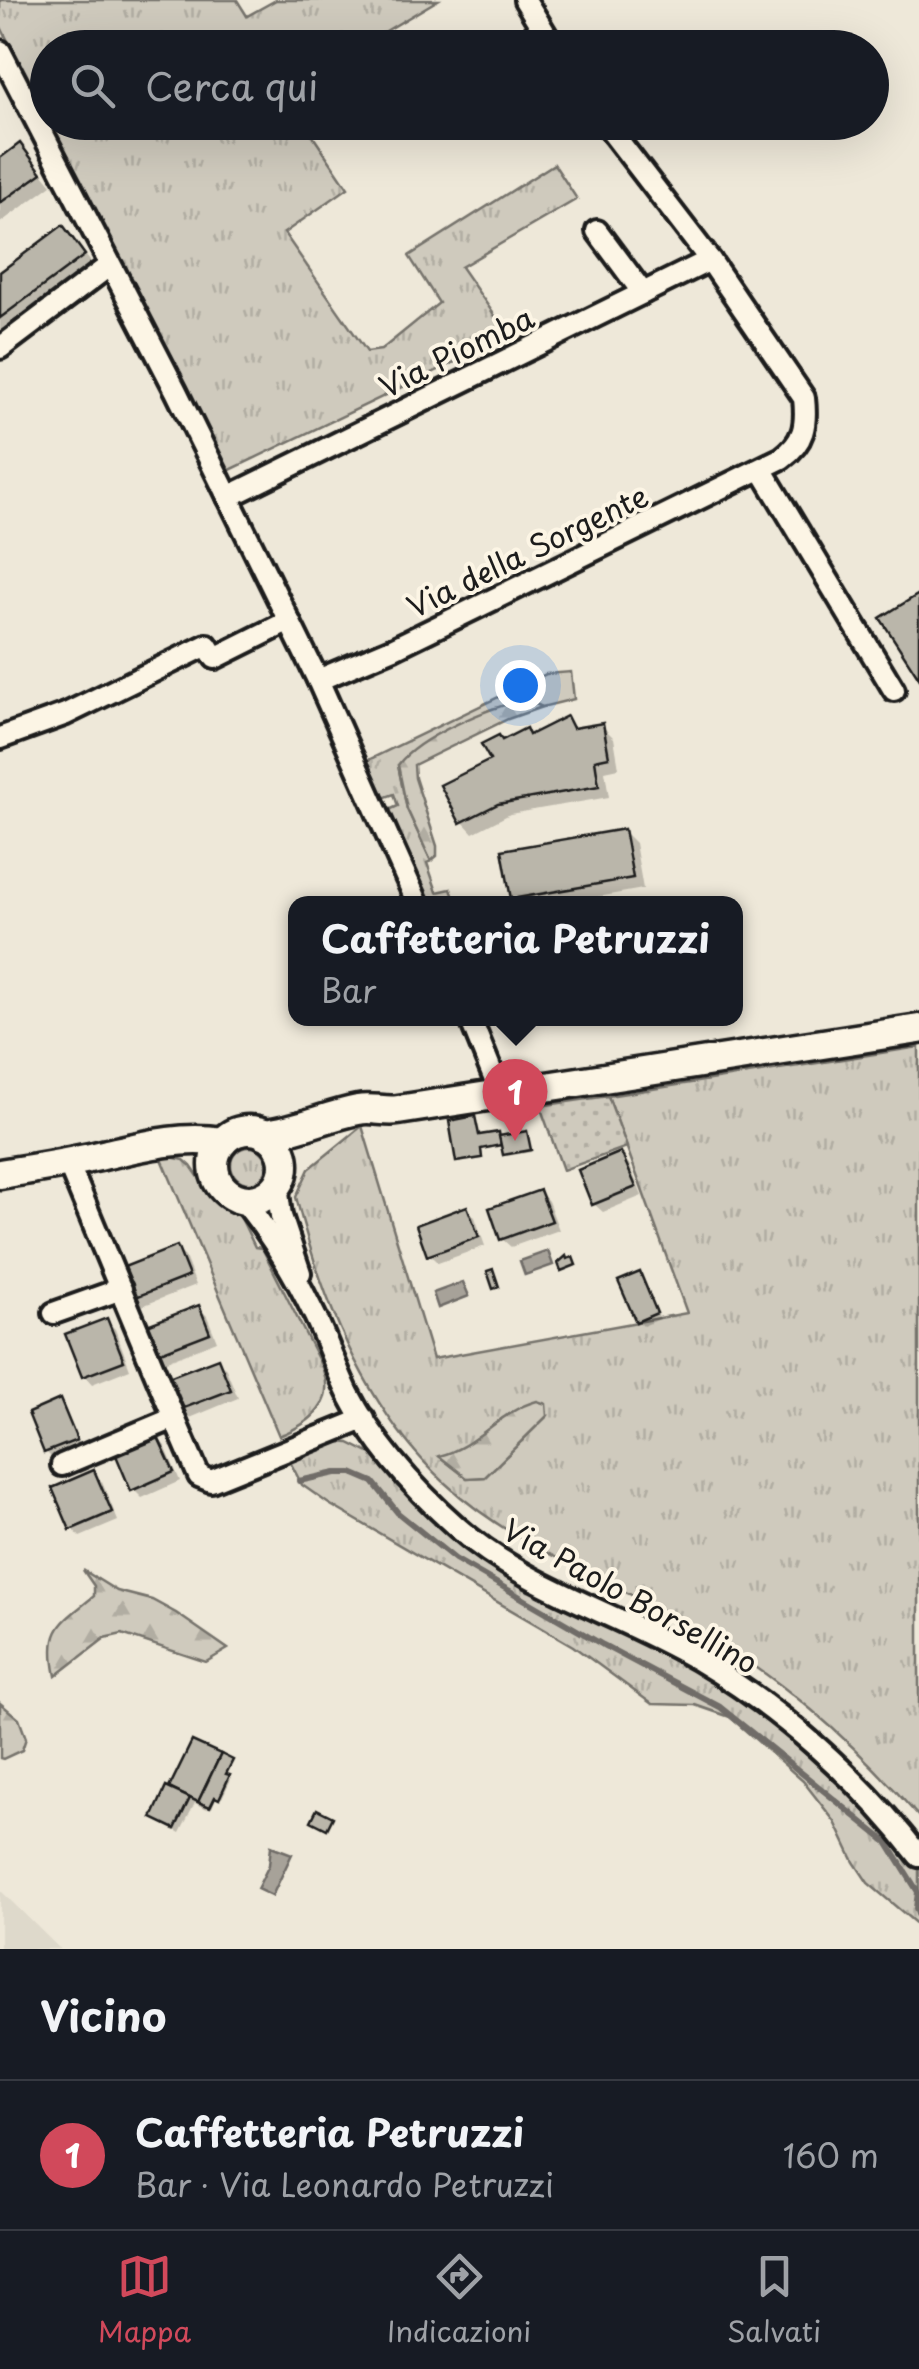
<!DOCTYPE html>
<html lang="it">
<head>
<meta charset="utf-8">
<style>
	:root { --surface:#171b24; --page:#20242c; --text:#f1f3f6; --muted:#9ea1a6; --line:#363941; --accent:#d1495b }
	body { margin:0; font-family:"Playpen Sans",sans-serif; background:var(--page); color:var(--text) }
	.you { position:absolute; left:520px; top:685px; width:35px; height:35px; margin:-25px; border:8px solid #fff; border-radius:50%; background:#1a73e8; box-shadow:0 0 0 15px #1a73e833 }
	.badge { display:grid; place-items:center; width:65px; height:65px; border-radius:50%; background:var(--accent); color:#fff; font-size:32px; font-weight:700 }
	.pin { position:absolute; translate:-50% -82px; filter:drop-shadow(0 2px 5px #0008) }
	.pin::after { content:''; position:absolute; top:52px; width:35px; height:30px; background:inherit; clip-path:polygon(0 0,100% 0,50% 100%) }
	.popup { position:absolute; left:288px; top:896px; width:455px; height:130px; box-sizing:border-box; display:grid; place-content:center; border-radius:20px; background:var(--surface); filter:drop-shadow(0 2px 8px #0005); font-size:32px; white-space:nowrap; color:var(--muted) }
	.popup b { font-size:38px; color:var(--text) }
	.popup::after { content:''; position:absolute; left:50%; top:100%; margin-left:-20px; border:20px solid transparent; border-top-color:var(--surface) }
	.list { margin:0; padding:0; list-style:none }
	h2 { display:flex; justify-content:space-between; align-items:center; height:130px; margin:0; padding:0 40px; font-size:42px }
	h2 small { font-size:32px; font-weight:400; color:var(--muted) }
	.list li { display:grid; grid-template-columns:65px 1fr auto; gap:30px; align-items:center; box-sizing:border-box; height:150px; padding:0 40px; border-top:2px solid var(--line) }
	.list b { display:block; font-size:38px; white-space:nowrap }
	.list p { margin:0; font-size:32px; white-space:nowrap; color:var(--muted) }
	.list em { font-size:32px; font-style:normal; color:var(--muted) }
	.icon { flex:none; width:55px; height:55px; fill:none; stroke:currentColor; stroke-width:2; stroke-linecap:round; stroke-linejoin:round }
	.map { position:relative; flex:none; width:919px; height:1949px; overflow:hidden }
	.search { position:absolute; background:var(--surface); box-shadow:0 10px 40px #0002; left:30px; right:30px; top:30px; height:110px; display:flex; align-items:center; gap:25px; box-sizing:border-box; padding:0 35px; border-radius:55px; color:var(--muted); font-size:38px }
	.sheet { height:280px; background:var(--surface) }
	nav { display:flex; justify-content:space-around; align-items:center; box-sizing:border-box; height:140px; border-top:2px solid var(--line); background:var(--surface); font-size:28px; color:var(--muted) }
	nav a { display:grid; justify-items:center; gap:5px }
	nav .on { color:var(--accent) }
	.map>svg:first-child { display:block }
</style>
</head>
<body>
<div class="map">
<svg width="919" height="1949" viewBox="0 0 919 1949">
	<defs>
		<pattern id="grass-tufts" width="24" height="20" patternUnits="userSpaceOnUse" patternTransform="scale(2.5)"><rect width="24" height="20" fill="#cfcabd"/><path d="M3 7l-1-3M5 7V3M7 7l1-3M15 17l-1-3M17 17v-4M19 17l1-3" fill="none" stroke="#b1ada2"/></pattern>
		<pattern id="forest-firs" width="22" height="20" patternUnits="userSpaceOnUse" patternTransform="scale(2.5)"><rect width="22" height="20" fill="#cfcabd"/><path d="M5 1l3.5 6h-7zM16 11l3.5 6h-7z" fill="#b1ada2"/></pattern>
		<pattern id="garden-dots" width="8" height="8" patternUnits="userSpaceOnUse" patternTransform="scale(2.5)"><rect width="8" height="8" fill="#cfcabd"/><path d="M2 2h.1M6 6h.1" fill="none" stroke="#b1ada2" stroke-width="1.8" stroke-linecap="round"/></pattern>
	</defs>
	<rect width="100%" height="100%" fill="#eee8d9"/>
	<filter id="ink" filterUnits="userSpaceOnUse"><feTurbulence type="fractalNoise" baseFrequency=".01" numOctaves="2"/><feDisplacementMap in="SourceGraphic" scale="20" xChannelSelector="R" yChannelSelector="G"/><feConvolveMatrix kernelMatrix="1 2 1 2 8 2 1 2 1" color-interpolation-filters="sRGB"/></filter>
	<g filter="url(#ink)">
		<path fill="#ded9cb" d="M 0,1890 L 60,1949 L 0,1949 Z"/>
		<g fill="url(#grass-tufts)" stroke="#76736c" stroke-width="2.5" fill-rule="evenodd">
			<path d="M 0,0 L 237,0 L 247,16 L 276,0 L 438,0 L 359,47 L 48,48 L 47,119 L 0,25 Z"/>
			<path d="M 49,123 L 304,123 L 348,188 L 284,233 L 367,352 L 381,350 L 439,303 L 409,256 L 554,164 L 577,199 L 461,267 L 509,336 L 226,472 Z"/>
			<path d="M 571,672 L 574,699 L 542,707 L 527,700 L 489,710 L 398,765 L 407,809 L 431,861 L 427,863 L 437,892 L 451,889 L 456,903 L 430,903 L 389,810 L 398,806 L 394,794 L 383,798 L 366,761 L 546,674 Z"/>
			<path d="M 919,1047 L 919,1817 C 850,1738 779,1675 687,1624 C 606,1578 513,1547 445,1483 C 366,1410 322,1300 296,1197 L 309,1169 L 362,1126 L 433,1359 L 687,1313 L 608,1096 ZM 547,1416 L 485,1477 L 467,1478 L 440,1457 L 459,1451 L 503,1418 Z"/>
			<circle cx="249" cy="1165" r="18"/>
			<path d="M 171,1157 L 184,1160 L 191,1166 L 216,1202 L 238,1212 L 255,1247 L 262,1248 L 321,1365 C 338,1403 311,1423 279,1436 L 162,1159 Z"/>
			<path d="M 329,1441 L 349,1443 L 371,1454 L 427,1513 L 466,1545 L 677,1658 L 721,1685 L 771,1722 L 890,1832 L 919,1869 L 919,1926 L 868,1883 L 854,1862 L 835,1822 L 803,1781 L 730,1717 L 695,1705 L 652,1704 L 573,1646 L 329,1504 L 302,1485 L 286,1454 Z"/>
		</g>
		<g fill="url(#forest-firs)" stroke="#76736c" stroke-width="2.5">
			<path d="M 527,700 L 542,707 L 508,719 L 414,765 L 415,778 L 437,846 L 437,856 L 431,861 L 407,809 L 398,765 C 418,737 493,705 527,700 Z"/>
			<path d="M 537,1401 L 546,1404 L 547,1416 L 485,1477 L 467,1478 L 439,1456 C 477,1447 499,1411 537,1401 Z"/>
			<path d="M 83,1570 L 117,1591 L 152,1600 L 176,1613 L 228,1649 L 206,1662 L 122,1634 L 105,1638 L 56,1676 C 46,1628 60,1624 94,1596 L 94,1586 Z"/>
			<path d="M 0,1703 L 19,1719 L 26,1738 L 22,1750 L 3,1759 L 0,1758 Z"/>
		</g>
		<path fill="url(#garden-dots)" stroke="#76736c" stroke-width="2.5" d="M 608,1096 L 627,1147 L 563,1170 L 540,1106 Z"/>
		<g fill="#a7a299" stroke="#6f6c67" stroke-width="2.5">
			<path d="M 548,1251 L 553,1265 L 525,1275 L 520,1261 Z"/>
			<path d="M 463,1282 L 469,1296 L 438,1308 L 433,1293 Z"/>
			<path d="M 271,1846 L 292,1854 L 272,1896 L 257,1889 L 269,1865 Z"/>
		</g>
		<g fill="#0003">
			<path d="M 20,146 L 52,185 L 0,223 L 0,161 Z"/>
			<path d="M 63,228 L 95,267 L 0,337 L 0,275 Z"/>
			<path d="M 566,719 L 577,730 L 602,726 L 614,738 L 619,768 L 605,771 L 609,797 L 510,814 L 473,833 L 462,821 L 493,761 L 525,731 L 531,737 Z"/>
			<path d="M 623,831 L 635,843 L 643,889 L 558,904 L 519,904 L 513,898 Z"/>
			<path d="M 362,1018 L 394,1018 L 395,1020 L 368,1024 Z"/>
			<path d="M 474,1119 L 479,1137 L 527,1134 L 531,1152 L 507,1156 L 504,1146 L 481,1150 L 483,1159 L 460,1163 Z"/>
			<path d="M 620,1155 L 629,1164 L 642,1196 L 603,1212 L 594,1204 Z"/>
			<path d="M 540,1192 L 548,1201 L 559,1230 L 511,1247 L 502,1239 Z"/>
			<path d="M 466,1209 L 475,1217 L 485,1246 L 438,1263 L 430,1255 Z"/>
			<path d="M 176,1249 L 185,1257 L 196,1285 L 142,1306 L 133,1298 Z"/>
			<path d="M 639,1275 L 660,1319 L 643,1326 L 638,1321 Z"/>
			<path d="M 199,1308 L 207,1316 L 217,1341 L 164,1362 L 155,1353 Z"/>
			<path d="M 106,1320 L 115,1329 L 130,1369 L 92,1384 L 84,1375 Z"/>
			<path d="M 218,1361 L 226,1369 L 238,1398 L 190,1418 L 181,1409 Z"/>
			<path d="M 60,1402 L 65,1408 L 80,1445 L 51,1457 L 46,1452 Z"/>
			<path d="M 157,1438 L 165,1446 L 180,1481 L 142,1498 L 133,1489 Z"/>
			<path d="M 94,1473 L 102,1482 L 118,1521 L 80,1537 L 72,1528 Z"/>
			<path d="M 232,1762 L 227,1776 L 231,1779 L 222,1798 L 213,1793 L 215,1800 L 212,1808 L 208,1806 L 207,1809 L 195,1803 L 180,1833 L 155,1818 L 180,1795 L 172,1788 Z"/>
		</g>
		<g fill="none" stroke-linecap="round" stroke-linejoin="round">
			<path stroke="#6f6c67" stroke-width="6" d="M 299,1481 L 336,1473 L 352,1473 L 373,1482 L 398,1513 L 455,1559 L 603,1645 L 720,1707 L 887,1842 L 918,1892 L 916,1908 L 919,1917"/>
		</g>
		<g fill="#bab6aa" stroke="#1c1c1c" stroke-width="2.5">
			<path d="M 20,143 L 42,173 L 0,203 L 0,158 Z"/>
			<path d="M 63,225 L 85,255 L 0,318 L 0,272 Z"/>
			<path d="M 919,594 L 919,678 L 880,618 Z"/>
			<path d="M 567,716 L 573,728 L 603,723 L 609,757 L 595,760 L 599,786 L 498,804 L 460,823 L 440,785 L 490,760 L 481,744 L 499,735 L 502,740 L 526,728 L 529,735 Z"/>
			<path d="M 624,829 L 633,878 L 511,899 L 502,850 Z"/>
			<path d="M 475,1116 L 479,1135 L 499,1132 L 501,1145 L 481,1149 L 482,1158 L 456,1162 L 449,1121 Z"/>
			<path d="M 527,1131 L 531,1150 L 503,1155 L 499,1136 Z"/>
			<path d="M 621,1152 L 636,1187 L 592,1205 L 578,1170 Z"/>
			<path d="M 540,1190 L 552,1221 L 500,1240 L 489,1208 Z"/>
			<path d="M 467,1206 L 479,1237 L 427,1256 L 416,1225 Z"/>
			<path d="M 177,1246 L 189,1276 L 131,1299 L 119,1269 Z"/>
			<path d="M 566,1256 L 567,1259 L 573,1257 L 576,1265 L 561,1271 L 558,1263 Z"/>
			<path d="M 493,1269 L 499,1287 L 493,1289 L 487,1271 Z"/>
			<path d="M 640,1272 L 657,1313 L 636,1322 L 618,1281 Z"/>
			<path d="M 199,1305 L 210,1333 L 153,1355 L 142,1327 Z"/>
			<path d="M 107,1318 L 124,1361 L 82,1377 L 65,1334 Z"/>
			<path d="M 218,1358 L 231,1390 L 179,1410 L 166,1378 Z"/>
			<path d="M 60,1399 L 77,1440 L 44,1453 L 28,1413 Z"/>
			<path d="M 157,1435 L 174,1472 L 131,1491 L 115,1453 Z"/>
			<path d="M 94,1470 L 112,1512 L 70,1530 L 52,1488 Z"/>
			<path d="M 192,1741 L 221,1754 L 198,1802 L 169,1788 Z"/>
			<path d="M 221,1754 L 233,1760 L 226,1774 L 230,1775 L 219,1799 L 215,1797 L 210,1807 L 198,1802 Z"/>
			<path d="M 166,1787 L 190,1798 L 175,1829 L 152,1818 Z"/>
			<path d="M 317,1809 L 333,1817 L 327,1829 L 311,1821 Z"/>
		</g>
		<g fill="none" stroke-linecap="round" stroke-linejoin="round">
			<g stroke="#1c1c1c" stroke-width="28">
				<g id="street">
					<path d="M 525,0 L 554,48"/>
					<path d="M 0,51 L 176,391 L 318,680 L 418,904"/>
					<path d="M 597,231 L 643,293"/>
					<path d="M 0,348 L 110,265"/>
					<path d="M 761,469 L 894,690"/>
					<path d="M 228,497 L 710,260"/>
					<path d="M 318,680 L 394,648 L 782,458 C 804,442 807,425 804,398 L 710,260 L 604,122"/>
					<path d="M 0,738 L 66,714 L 207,645 L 215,658 L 289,621"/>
					<path d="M 470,1018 L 501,1095"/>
					<path d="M 277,1185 L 281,1216 L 300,1273"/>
					<path d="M 243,1200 C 271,1235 296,1276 315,1316 C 327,1341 336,1368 348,1393 C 375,1446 414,1489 458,1528 C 527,1589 620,1614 698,1660 C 781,1709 860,1779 919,1856"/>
					<path d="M 54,1313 L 121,1289"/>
					<path d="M 174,1418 L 199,1476 L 211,1481 L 364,1419"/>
					<path d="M 62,1465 L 174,1418 L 68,1163"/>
				</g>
			</g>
			<g stroke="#1c1c1c" stroke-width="35">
				<g id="secondary">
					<circle cx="249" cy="1165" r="35"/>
					<path d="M 264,1134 C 298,1131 326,1116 358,1110 C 371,1107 385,1112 398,1110 L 919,1029"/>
					<path d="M 0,1174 C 36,1168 72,1163 107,1154 C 147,1145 181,1136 223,1142"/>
				</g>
			</g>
			<use href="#street" stroke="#fcf5e5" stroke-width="20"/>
			<use href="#secondary" stroke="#fcf5e5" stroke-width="28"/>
		</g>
	</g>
	<g text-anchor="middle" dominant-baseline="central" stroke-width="8" stroke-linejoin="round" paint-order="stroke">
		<g font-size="30" fill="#1c1c1c" stroke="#fcf5e5">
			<text transform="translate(456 351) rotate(-26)">Via Piomba</text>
			<text transform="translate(527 550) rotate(-26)">Via della Sorgente</text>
			<text transform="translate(631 1595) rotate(29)">Via Paolo Borsellino</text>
		</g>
	</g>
</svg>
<div class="you"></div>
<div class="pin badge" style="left:515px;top:1141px">1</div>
<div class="popup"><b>Caffetteria Petruzzi</b>Bar</div>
<div class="search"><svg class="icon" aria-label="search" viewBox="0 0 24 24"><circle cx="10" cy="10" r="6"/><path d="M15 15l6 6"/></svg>Cerca qui</div>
</div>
<section class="sheet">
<h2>Vicino<small></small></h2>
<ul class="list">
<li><span class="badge">1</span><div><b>Caffetteria Petruzzi</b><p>Bar · Via Leonardo Petruzzi</p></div><em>160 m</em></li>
</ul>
</section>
<nav>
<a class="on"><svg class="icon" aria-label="map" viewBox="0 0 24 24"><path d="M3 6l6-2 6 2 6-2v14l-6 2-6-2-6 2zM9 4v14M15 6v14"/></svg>Mappa</a>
<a><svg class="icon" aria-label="directions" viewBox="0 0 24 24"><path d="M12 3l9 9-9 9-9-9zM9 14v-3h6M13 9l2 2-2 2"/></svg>Indicazioni</a>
<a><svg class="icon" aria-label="saved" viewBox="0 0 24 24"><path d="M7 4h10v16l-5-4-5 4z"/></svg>Salvati</a>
</nav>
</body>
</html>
